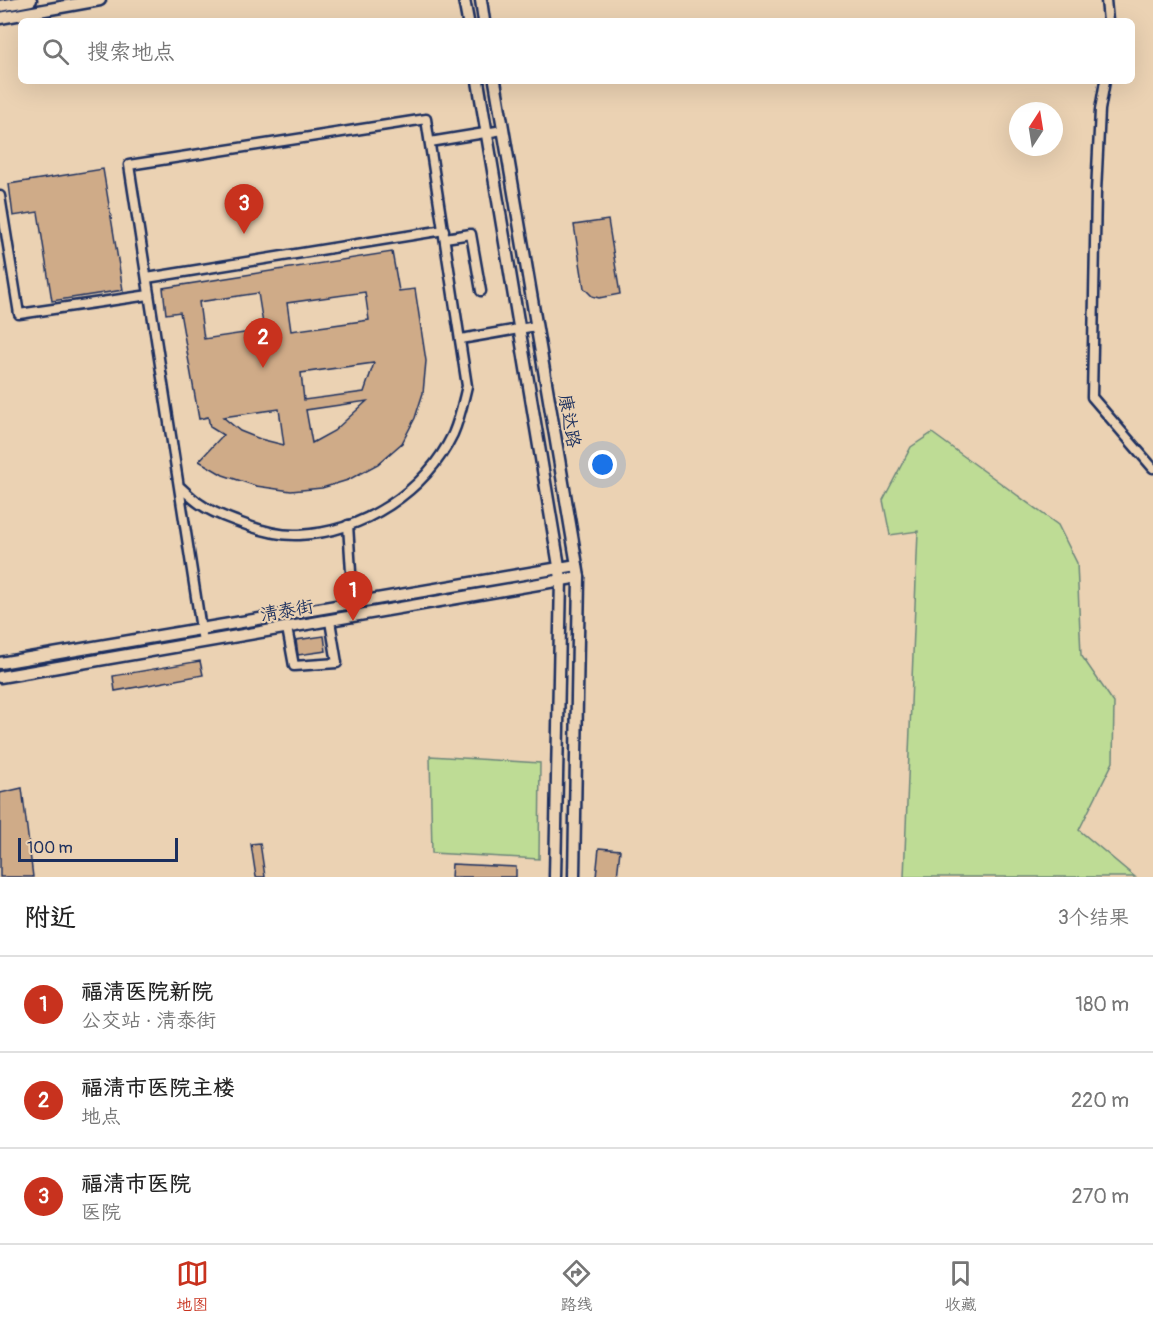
<!DOCTYPE html>
<html lang="zh">
<head>
<meta charset="utf-8">
<style>
	:root { --surface:#fff; --page:#f6f6f6; --text:#222; --muted:#767676; --line:#e0e0e0; --accent:#c8321e }
	body { margin:0; font-family:Pangolin,"LXGW WenKai TC",sans-serif; background:var(--page); color:var(--text) }
	.compass { position:absolute; left:1009px; top:102px; width:54px; height:54px; border-radius:50%; background:var(--surface); box-shadow:0 6px 24px #0002; rotate:12deg }
	.scale { position:absolute; left:18px; bottom:15px; width:160px; box-sizing:border-box; padding-left:6px; border:3px solid #1b2f5e; border-top:0; font-size:16px; line-height:21px; white-space:nowrap; color:#1b2f5e; -webkit-text-stroke:4px #ebd2b3; paint-order:stroke }
	.you { position:absolute; left:603px; top:465px; width:21px; height:21px; margin:-15px; border:4px solid #fff; border-radius:50%; background:#1a73e8; box-shadow:0 0 0 9px #1a73e833 }
	.badge { display:grid; place-items:center; width:39px; height:39px; border-radius:50%; background:var(--accent); color:#fff; font-size:20px; font-weight:700 }
	.pin { position:absolute; translate:-50% -50px; filter:drop-shadow(0 2px 3px #0008) }
	.pin::after { content:''; position:absolute; top:32px; width:21px; height:18px; background:inherit; clip-path:polygon(0 0,100% 0,50% 100%) }
	.list { margin:0; padding:0; list-style:none }
	h2 { display:flex; justify-content:space-between; align-items:center; height:78px; margin:0; padding:0 24px; font-size:26px }
	h2 small { font-size:20px; font-weight:400; color:var(--muted) }
	.list li { display:grid; grid-template-columns:39px 1fr auto; gap:18px; align-items:center; box-sizing:border-box; height:96px; padding:0 24px; border-top:2px solid var(--line) }
	.list b { display:block; font-size:22px; white-space:nowrap }
	.list p { margin:0; font-size:20px; white-space:nowrap; color:var(--muted) }
	.list em { font-size:20px; font-style:normal; color:var(--muted) }
	.icon { flex:none; width:33px; height:33px; fill:none; stroke:currentColor; stroke-width:2; stroke-linecap:round; stroke-linejoin:round }
	.map { position:relative; flex:none; width:1153px; height:877px; overflow:hidden }
	.search { position:absolute; background:var(--surface); box-shadow:0 6px 24px #0002; left:18px; right:18px; top:18px; height:66px; display:flex; align-items:center; gap:15px; box-sizing:border-box; padding:0 21px; border-radius:9px; color:var(--muted); font-size:22px }
	.sheet { height:366px; background:var(--surface) }
	nav { display:flex; justify-content:space-around; align-items:center; box-sizing:border-box; height:84px; border-top:2px solid var(--line); background:var(--surface); font-size:16px; color:var(--muted) }
	nav a { display:grid; justify-items:center; gap:3px }
	nav .on { color:var(--accent) }
	.map>svg:first-child { display:block }
</style>
</head>
<body>
<div class="map">
<svg width="1153" height="877" viewBox="0 0 1153 877">
	<rect width="100%" height="100%" fill="#ebd2b3"/>
	<filter id="ink" filterUnits="userSpaceOnUse"><feTurbulence type="fractalNoise" baseFrequency=".0167" numOctaves="2"/><feDisplacementMap in="SourceGraphic" scale="12" xChannelSelector="R" yChannelSelector="G"/><feConvolveMatrix kernelMatrix="1 2 1 2 8 2 1 2 1" color-interpolation-filters="sRGB"/></filter>
	<g filter="url(#ink)">
		<g fill="#bedc95" stroke="#6c867a" stroke-width="1.5">
			<path d="M 932,433 L 1058,525 L 1077,563 L 1081,655 L 1114,703 L 1113,762 L 1079,830 L 1135,877 L 904,877 L 918,531 L 890,535 L 883,500 L 911,447 Z"/>
			<path d="M 430,756 L 540,763 L 539,859 L 432,853 Z"/>
		</g>
		<g fill="#cfab88" stroke="#1b2f5e" stroke-width="1.5" fill-rule="evenodd">
			<path d="M 103,169 L 123,290 L 52,301 L 38,212 L 13,216 L 9,184 Z"/>
			<path d="M 608,220 L 620,294 L 599,298 L 592,296 L 584,288 L 574,225 Z"/>
			<path d="M 392,252 L 399,291 L 415,289 L 426,361 L 423,393 L 415,418 L 402,443 L 378,464 L 348,480 L 322,488 L 291,491 L 256,486 L 223,475 L 199,461 L 223,435 L 210,427 L 208,417 L 199,419 L 180,312 L 166,314 L 163,288 ZM 365,292 L 369,320 L 291,331 L 287,303 ZM 258,293 L 264,330 L 204,339 L 199,302 ZM 374,363 L 364,392 L 304,400 L 301,373 ZM 367,401 L 334,431 L 312,443 L 306,410 ZM 279,409 L 284,445 L 260,439 L 240,431 L 223,417 Z"/>
			<path d="M 324,636 L 326,651 L 298,655 L 296,640 Z"/>
			<path d="M 200,661 L 203,675 L 115,691 L 113,676 Z"/>
			<path d="M 22,788 L 33,877 L 0,877 L 0,793 Z"/>
			<path d="M 260,843 L 265,877 L 256,877 L 251,844 Z"/>
			<path d="M 599,848 L 620,850 L 617,877 L 596,877 Z"/>
			<path d="M 452,864 L 516,867 L 516,877 L 451,877 Z"/>
		</g>
		<g fill="none" stroke-linecap="round" stroke-linejoin="round">
			<g stroke="#1b2f5e" stroke-width="13">
				<g id="minor">
					<path d="M 1106,0 L 1108,21"/>
					<path d="M 1105,81 L 1100,110 L 1096,192 L 1092,397 L 1153,468"/>
					<path d="M 430,142 L 503,130"/>
					<path d="M 0,196 L 19,314 L 149,295"/>
					<path d="M 445,238 L 471,234 L 481,291"/>
					<path d="M 147,278 L 444,230"/>
					<path d="M 461,339 L 536,326"/>
					<path d="M 179,486 C 186,492 192,499 200,504 C 212,513 228,518 241,523 C 259,530 280,536 299,535 C 363,532 425,492 453,434 C 460,418 463,402 467,386 L 426,119 L 129,165 L 203,642"/>
					<path d="M 348,525 L 353,603"/>
					<path d="M 287,628 L 294,666 L 337,663 L 330,621"/>
				</g>
			</g>
			<g stroke="#1b2f5e" stroke-width="15">
				<g id="tertiary">
					<path d="M 464,0 L 468,21"/>
					<path d="M 481,0 L 484,21"/>
					<path d="M 0,6 L 31,0"/>
					<path d="M 0,18 L 100,0"/>
					<path d="M 478,81 L 561,578 L 555,877"/>
					<path d="M 495,81 L 579,577 L 574,877"/>
					<path d="M 0,663 L 577,565"/>
					<path d="M 0,677 L 579,577"/>
				</g>
			</g>
			<use href="#minor" stroke="#ebd2b3" stroke-width="8"/>
			<use href="#tertiary" stroke="#ebd2b3" stroke-width="10"/>
		</g>
	</g>
	<g text-anchor="middle" dominant-baseline="central" stroke-width="4.5" stroke-linejoin="round" paint-order="stroke">
		<g font-size="18" fill="#1b2f5e" stroke="#ebd2b3">
			<text transform="translate(569 421) rotate(80)">康达路</text>
			<text transform="translate(287 611) rotate(-10)">清泰街</text>
		</g>
	</g>
</svg>
<svg class="compass" viewBox="-18 -18 36 36"><path d="M0-13l5 13h-10z" fill="#e53935"/><path d="M0 13l5-13h-10z" fill="#767676"/></svg>
<div class="scale">100 m</div>
<div class="you"></div>
<div class="pin badge" style="left:353px;top:621px">1</div>
<div class="pin badge" style="left:263px;top:368px">2</div>
<div class="pin badge" style="left:244px;top:234px">3</div>
<div class="search"><svg class="icon" aria-label="search" viewBox="0 0 24 24"><circle cx="10" cy="10" r="6"/><path d="M15 15l6 6"/></svg>搜索地点</div>
</div>
<section class="sheet">
<h2>附近<small>3个结果</small></h2>
<ul class="list">
<li><span class="badge">1</span><div><b>福清医院新院</b><p>公交站 · 清泰街</p></div><em>180 m</em></li>
<li><span class="badge">2</span><div><b>福清市医院主楼</b><p>地点</p></div><em>220 m</em></li>
<li><span class="badge">3</span><div><b>福清市医院</b><p>医院</p></div><em>270 m</em></li>
</ul>
</section>
<nav>
<a class="on"><svg class="icon" aria-label="map" viewBox="0 0 24 24"><path d="M3 6l6-2 6 2 6-2v14l-6 2-6-2-6 2zM9 4v14M15 6v14"/></svg>地图</a>
<a><svg class="icon" aria-label="directions" viewBox="0 0 24 24"><path d="M12 3l9 9-9 9-9-9zM9 14v-3h6M13 9l2 2-2 2"/></svg>路线</a>
<a><svg class="icon" aria-label="saved" viewBox="0 0 24 24"><path d="M7 4h10v16l-5-4-5 4z"/></svg>收藏</a>
</nav>
</body>
</html>
